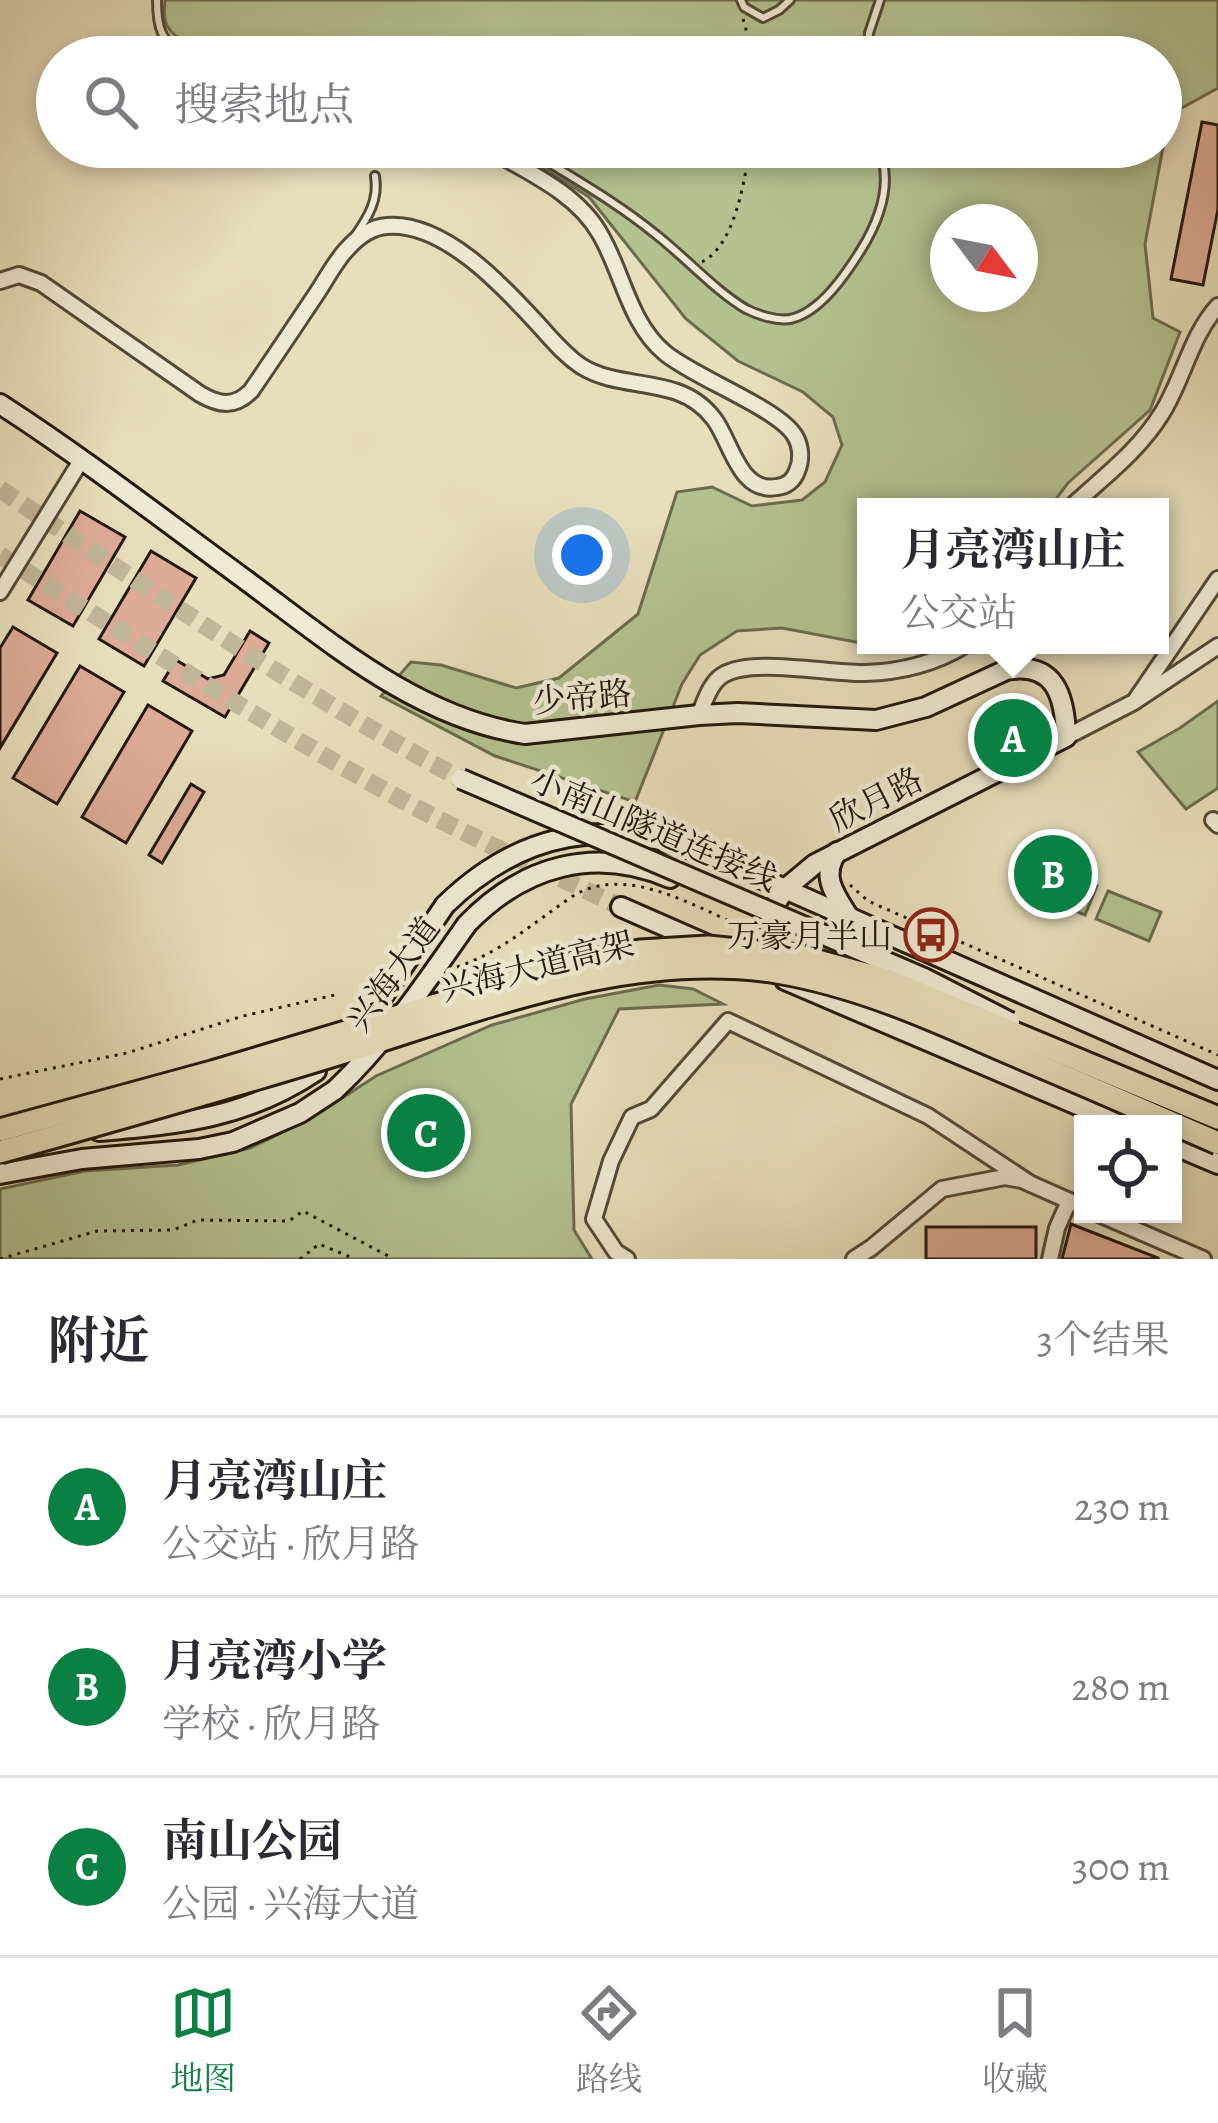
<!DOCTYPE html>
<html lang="zh">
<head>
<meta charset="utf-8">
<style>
	:root { --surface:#fff; --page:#f2f2f3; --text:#2b2b33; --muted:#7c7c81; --line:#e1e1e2; --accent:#0b8043 }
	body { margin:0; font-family:Alegreya,"Noto Serif SC",serif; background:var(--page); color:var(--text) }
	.controls { position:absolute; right:36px; bottom:36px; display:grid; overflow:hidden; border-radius:0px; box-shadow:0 6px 18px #0003 }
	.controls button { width:108px; height:108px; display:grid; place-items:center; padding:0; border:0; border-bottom:3px solid var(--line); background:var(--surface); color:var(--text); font:60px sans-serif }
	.compass { position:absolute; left:930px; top:204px; width:108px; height:108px; border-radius:50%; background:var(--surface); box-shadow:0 6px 18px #0003; rotate:122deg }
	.you { position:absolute; left:582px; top:555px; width:42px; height:42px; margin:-30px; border:9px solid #fff; border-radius:50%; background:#1a73e8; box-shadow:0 0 0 18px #1a73e833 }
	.badge { display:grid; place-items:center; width:78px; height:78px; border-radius:50%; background:var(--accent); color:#fff; font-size:39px; font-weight:700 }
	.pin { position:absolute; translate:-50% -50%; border:6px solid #fff; box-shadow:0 3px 12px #0006 }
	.popup { position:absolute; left:857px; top:498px; width:312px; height:156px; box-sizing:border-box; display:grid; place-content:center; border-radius:0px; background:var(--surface); filter:drop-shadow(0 3px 9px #0005); font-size:39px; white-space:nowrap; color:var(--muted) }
	.popup b { font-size:45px; color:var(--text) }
	.popup::after { content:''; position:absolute; left:50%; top:100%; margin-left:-24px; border:24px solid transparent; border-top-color:var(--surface) }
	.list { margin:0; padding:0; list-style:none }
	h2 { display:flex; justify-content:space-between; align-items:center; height:156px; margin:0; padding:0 48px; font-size:51px }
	h2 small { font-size:39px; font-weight:400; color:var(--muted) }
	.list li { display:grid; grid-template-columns:78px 1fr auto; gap:36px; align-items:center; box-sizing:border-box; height:180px; padding:0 48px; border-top:3px solid var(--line) }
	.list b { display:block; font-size:45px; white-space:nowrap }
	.list p { margin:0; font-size:39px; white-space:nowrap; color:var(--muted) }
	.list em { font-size:39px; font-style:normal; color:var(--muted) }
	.icon { flex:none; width:66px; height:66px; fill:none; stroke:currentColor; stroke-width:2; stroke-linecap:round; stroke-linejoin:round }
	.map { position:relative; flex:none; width:1218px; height:1259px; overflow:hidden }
	.search { position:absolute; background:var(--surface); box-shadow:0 6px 18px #0003; left:36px; right:36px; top:36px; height:132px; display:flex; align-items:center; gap:30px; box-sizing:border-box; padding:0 42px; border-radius:66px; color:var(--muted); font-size:45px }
	.sheet { height:696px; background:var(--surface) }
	nav { display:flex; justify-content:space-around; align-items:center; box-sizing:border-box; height:168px; border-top:3px solid var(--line); background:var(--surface); font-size:33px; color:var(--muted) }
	nav a { display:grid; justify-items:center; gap:6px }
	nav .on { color:var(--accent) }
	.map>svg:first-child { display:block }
</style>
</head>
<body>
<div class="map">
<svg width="1218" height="1259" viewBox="0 0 1218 1259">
	<rect width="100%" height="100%" fill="#e7debb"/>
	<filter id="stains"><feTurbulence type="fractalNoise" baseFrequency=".00167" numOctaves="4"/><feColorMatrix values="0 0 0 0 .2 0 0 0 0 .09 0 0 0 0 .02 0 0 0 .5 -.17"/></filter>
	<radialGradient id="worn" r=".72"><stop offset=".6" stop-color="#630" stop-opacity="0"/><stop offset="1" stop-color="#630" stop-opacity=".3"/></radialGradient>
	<g fill="#b4c191" stroke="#6b6c4e" stroke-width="3" fill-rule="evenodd">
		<path d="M 165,0 L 1218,0 L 1218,88 L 1169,115 L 1145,244 L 1153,318 L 1180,332 L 1150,410 L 1068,483 L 1050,507 L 866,507 L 866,644 L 782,628 L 737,631 L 700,655 L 682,684 L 635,802 L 495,756 L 381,696 L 411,662 L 441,665 L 516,688 L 559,678 L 638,614 L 677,492 L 712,487 L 752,506 L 802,500 L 825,482 L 842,445 L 833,417 L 803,392 L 738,361 L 686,319 L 589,197 L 510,147 L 1161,147 L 1161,57 L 261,57 C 234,52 173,52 165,20 C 163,13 165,7 165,0 ZM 948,222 L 1020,222 L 1020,294 L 948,294 Z"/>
		<path d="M 1218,701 L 1218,788 L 1186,809 L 1138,752 L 1180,728 Z"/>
		<path d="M 1044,864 L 1097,886 L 1085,915 L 1032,893 Z"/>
		<path d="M 1108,891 L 1161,912 L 1149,941 L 1096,919 Z"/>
		<path d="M 659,985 L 693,989 L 723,1004 L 619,1009 L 571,1104 L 574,1230 L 592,1259 L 0,1259 L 0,1189 L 85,1171 L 178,1165 L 250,1148 L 310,1119 L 376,1076 L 492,1025 L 585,999 Z"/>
	</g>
	<g fill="#deab97" stroke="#22180c" stroke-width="3">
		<path d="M 1202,122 L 1218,125 L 1218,209 L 1203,285 L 1171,279 Z"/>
		<path d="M 80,511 L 125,537 L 73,626 L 28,600 Z"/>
		<path d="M 151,551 L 196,578 L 144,666 L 99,639 Z"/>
		<path d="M 13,627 L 57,653 L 0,748 L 0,648 Z"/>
		<path d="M 250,631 L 269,643 L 225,717 L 163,681 L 176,660 L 208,679 L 224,675 Z"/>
		<path d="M 80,666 L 124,692 L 57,804 L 13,778 Z"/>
		<path d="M 148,705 L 192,731 L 126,843 L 82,817 Z"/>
		<path d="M 191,784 L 204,792 L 162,863 L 149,855 Z"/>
		<path d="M 1071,1224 L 1158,1258 L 1158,1259 L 1062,1259 Z"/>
		<rect x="926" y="1227" width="110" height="32"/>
	</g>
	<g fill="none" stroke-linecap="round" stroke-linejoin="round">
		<g stroke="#c0b698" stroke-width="18" stroke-dasharray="18 9" stroke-linecap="butt">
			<path d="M 0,489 C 151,591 300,693 461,779"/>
			<path d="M 0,555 C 124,633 247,713 375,785 C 454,830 538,867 621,907"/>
		</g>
		<g stroke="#534a38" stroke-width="12">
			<g id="lane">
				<path d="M 157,0 C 157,30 161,40 186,57"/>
				<path d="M 741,0 L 744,7 L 763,18 L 779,10 L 790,0"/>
				<path d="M 867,57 L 869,33 L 880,0"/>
				<path d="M 524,147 C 567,175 614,200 654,233 C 683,255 715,291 746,309 C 758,315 776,321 790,319 C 820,313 846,274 861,250 C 880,219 894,182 878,147"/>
				<path d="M 355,236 C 368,217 379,200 375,176"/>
			</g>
		</g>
		<g stroke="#534a38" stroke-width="20">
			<g id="street">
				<path d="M 0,281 L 19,275 L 41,283 L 200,394 C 219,405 234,408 251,391 C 273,359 295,326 317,293 C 327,278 336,260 348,248 C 358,237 372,227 387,226 C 443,222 500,283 535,321 C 550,337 563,354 581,366 C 609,384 646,381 677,392 C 691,397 705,407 714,419 C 731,441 739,494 777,487 C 787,486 794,480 797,471 C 802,460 801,446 795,436 C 778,408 695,378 665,353 C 629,323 623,273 600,234 C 576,192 526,171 485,147"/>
				<path d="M 1071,507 C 1103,477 1138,452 1162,413 C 1183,380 1191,335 1218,306"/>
				<path d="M 0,592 L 82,459"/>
				<path d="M 1137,698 L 1218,579"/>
				<path d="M 699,715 C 705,701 710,683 723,675 C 752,657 830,674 865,673 C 901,672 934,664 965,645"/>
				<path d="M 1066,737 L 1134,702 L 1218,646"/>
				<path d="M 1213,820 L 1218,825"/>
				<path d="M 1099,1214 L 1203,1259"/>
				<path d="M 627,1259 L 616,1252 L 594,1219 L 611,1161 L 632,1117 L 651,1109 L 728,1021 L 928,1116 L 1031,1184"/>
				<path d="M 854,1259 L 871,1248 L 942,1189 L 1005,1177 L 1022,1180 L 1083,1207"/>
				<path d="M 1050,1259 L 1057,1228 L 1069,1201"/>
			</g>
		</g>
		<g stroke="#22180c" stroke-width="24">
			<g id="secondary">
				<path d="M 0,404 C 85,459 165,521 247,581 C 331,643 418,718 525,734 L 699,715 L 738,713 L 876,720 L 926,707 L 1006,670 C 1055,661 1065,696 1066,737 L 815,864 L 785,889 L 766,919"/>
				<path d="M 837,852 C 820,876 835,895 849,917"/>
				<path d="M 445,905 C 522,830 609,816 708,855 L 1218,1080"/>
				<path d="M 621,907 L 710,946"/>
				<path d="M 467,924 C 524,865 595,846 670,878"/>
				<path d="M 785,980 L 1122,1124"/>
				<path d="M 99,1131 C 181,1124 246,1118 316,1071"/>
				<path d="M 1173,1145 L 1218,1164"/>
				<path d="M 0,1174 L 82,1159 L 199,1149 L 233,1142 L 300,1113 L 335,1090"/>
			</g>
		</g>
		<g stroke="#22180c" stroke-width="3" stroke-dasharray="3 6" stroke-linecap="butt">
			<path d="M 743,19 L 754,57"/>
			<path d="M 702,262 C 735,245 744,182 750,147"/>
			<path d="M 850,885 L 868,901 L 1218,1055"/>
			<path d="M 457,967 C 501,952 532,924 570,898 C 627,859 703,913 758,933"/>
			<path d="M 0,1079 L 127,1053 L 243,1016 L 339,994"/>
			<path d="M 0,1259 L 97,1231 L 173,1230 L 198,1220 L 289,1221 L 303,1211 L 392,1258"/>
			<path d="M 300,1259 L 319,1244 L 355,1259"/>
		</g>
		<use href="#lane" stroke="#efead3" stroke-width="6"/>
		<use href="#street" stroke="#efead3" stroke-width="14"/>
		<use href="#secondary" stroke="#efead3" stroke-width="18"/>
		<g stroke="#22180c" stroke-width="24" stroke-linecap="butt">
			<g id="secondary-bridge">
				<path d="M 461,779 L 924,978 L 1010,1022"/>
				<path d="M 354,1033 L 375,1008 L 445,905"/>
				<path d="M 335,1090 C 388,1040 426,982 467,924"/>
			</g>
		</g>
		<g stroke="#22180c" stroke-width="27" stroke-linecap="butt">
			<g id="primary-bridge">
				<path d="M 0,1130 L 212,1072 L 570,965 L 640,951 L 708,947 L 800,956 L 887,980 L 1218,1118"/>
				<path d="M 0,1152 C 114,1120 228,1088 341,1053 C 481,1010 628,949 777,972 C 855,985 928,1017 1000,1049 C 1073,1080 1145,1111 1218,1143"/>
			</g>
		</g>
		<use href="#secondary-bridge" stroke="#efead3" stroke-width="18"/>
		<use href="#primary-bridge" stroke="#e7debb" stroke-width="21"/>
	</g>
	<defs>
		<g id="bus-ring" transform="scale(2.7)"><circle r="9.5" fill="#efead3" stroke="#8f2418" stroke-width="1.5"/><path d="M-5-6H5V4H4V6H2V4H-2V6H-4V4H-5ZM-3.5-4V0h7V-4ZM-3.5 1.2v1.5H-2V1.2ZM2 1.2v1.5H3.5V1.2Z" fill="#8f2418"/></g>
	</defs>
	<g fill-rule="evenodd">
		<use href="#bus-ring" x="931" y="935"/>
	</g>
	<g text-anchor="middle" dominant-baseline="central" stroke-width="9" stroke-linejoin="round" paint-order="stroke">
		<g font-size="33" fill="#22180c" stroke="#efead3">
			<text transform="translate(582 697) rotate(-5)">少帝路</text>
			<text transform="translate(876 799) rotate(-27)">欣月路</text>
			<text transform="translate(654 829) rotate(23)">小南山隧道连接线</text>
			<text transform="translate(537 966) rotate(-14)">兴海大道高架</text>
			<text transform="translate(393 974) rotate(-54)">兴海大道</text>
		</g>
		<g font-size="33" fill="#22180c" stroke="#efead3" text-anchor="end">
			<text x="892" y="935">万豪月半山</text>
		</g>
	</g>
	<rect width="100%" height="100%" filter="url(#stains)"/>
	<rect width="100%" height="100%" fill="url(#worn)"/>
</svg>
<div class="controls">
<button><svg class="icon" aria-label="locate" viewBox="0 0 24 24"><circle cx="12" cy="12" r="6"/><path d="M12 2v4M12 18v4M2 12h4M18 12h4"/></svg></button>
</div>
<svg class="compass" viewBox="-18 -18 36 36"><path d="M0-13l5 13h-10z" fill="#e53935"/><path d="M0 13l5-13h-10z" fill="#7c7c81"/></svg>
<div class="you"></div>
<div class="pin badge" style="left:1013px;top:738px">A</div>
<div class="popup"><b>月亮湾山庄</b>公交站</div>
<div class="pin badge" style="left:1053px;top:874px">B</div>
<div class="pin badge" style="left:426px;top:1133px">C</div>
<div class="search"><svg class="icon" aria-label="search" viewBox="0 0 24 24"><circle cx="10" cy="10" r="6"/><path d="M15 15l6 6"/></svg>搜索地点</div>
</div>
<section class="sheet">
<h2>附近<small>3个结果</small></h2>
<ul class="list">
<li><span class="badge">A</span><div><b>月亮湾山庄</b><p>公交站 · 欣月路</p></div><em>230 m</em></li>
<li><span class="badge">B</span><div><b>月亮湾小学</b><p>学校 · 欣月路</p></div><em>280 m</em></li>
<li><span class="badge">C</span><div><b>南山公园</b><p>公园 · 兴海大道</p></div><em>300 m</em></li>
</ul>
</section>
<nav>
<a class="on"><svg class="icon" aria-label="map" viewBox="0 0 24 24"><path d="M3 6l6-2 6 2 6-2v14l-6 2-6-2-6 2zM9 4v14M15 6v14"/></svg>地图</a>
<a><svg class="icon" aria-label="directions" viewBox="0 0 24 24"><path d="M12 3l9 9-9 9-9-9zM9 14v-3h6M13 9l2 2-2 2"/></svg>路线</a>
<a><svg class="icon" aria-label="saved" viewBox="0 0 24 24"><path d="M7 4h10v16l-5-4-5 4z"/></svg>收藏</a>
</nav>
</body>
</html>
